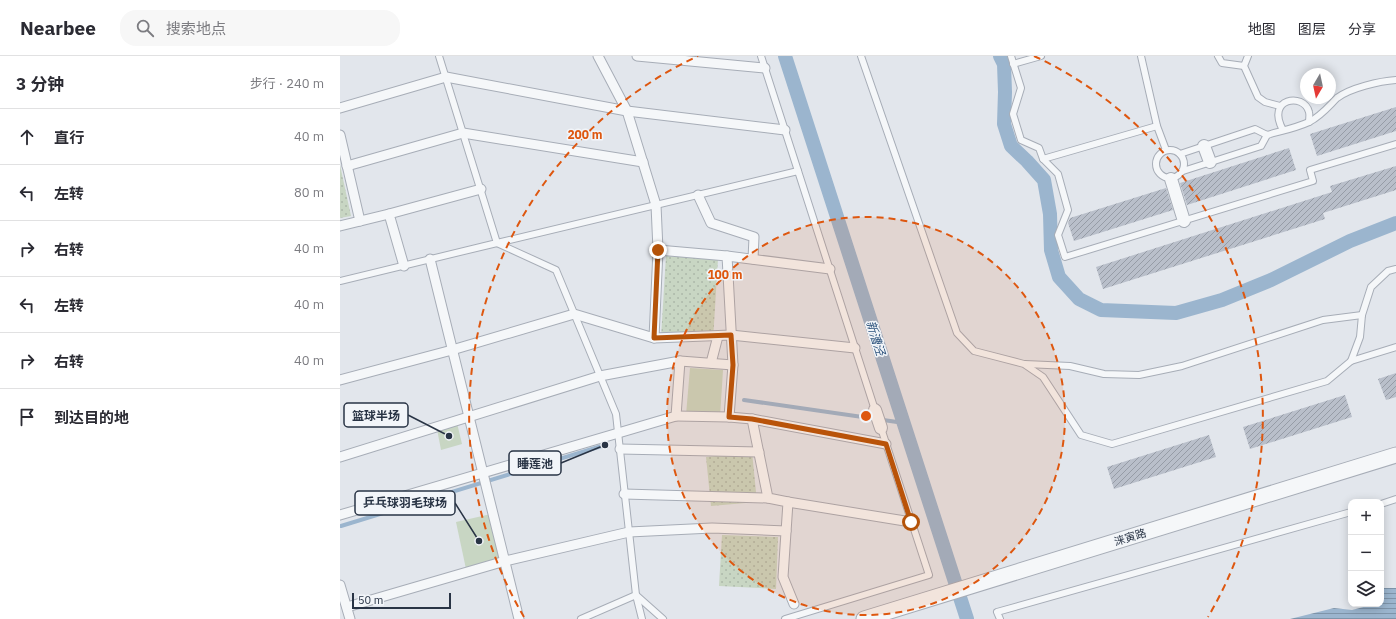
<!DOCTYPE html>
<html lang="zh">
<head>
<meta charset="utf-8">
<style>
	:root { --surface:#fff; --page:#f7f7f7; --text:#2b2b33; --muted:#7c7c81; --line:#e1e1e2 }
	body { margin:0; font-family:"IBM Plex Sans","Noto Sans SC",sans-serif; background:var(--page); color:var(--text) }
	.controls { position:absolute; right:12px; bottom:12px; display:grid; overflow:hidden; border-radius:8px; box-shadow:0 2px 10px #0003 }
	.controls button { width:36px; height:36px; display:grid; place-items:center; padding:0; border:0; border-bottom:1px solid var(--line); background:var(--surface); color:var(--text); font:20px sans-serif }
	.compass { position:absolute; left:960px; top:12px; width:36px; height:36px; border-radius:50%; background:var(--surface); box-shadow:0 2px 10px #0003; rotate:189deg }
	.scale { position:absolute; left:12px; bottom:10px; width:99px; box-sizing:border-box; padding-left:4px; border:2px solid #293445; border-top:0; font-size:11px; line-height:14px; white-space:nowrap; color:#293445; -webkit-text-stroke:3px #f2f5f9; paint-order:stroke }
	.stop { position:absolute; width:12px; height:12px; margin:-9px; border:3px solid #b45309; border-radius:50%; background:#fff }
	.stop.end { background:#b45309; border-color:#fff; box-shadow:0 1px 4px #0008 }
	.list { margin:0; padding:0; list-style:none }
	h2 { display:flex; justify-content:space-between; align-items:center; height:52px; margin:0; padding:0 16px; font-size:17px }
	h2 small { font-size:13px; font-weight:400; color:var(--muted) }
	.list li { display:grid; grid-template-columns:26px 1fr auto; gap:12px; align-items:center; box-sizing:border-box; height:56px; padding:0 16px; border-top:1px solid var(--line) }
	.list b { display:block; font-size:15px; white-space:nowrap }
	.list em { font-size:13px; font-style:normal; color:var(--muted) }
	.icon { flex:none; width:22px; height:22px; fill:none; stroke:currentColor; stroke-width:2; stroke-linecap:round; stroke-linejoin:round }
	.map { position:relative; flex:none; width:1056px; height:563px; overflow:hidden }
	header { display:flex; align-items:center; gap:24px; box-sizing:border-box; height:56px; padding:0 20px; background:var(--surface); border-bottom:1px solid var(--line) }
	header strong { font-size:19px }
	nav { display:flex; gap:22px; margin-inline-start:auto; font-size:14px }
	.search { width:280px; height:36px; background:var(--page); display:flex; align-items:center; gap:10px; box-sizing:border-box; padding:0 14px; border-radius:16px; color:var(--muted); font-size:15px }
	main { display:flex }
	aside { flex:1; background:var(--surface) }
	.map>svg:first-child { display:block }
</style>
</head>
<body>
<header>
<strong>Nearbee</strong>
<div class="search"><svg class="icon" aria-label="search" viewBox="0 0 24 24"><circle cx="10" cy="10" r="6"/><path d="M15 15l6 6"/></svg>搜索地点</div>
<nav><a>地图</a><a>图层</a><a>分享</a></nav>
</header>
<main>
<aside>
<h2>3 分钟<small>步行 · 240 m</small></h2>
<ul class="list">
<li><svg class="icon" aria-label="ahead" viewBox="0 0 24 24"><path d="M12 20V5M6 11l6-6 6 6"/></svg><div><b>直行</b></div><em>40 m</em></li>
<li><svg class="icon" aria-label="left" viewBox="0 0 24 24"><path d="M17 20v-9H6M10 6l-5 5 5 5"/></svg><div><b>左转</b></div><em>80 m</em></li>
<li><svg class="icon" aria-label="right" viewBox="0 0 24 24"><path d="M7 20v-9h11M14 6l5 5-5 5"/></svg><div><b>右转</b></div><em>40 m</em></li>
<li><svg class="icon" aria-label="left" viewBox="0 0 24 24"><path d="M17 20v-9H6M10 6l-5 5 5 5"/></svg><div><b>左转</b></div><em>40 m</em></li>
<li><svg class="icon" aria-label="right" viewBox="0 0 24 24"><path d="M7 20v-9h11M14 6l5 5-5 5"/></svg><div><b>右转</b></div><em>40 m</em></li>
<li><svg class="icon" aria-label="arrive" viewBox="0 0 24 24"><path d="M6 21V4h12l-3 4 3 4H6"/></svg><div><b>到达目的地</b></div></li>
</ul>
</aside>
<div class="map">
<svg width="1056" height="563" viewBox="0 0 1056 563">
	<defs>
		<pattern id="park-dots" width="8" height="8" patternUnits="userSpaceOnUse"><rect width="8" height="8" fill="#c8d6c3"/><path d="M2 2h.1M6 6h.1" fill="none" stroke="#acb8a9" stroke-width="1.8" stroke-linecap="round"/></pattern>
		<pattern id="water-rules" width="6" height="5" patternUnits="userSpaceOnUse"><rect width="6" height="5" fill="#9bb5ce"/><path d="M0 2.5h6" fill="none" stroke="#7e94a9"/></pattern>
		<pattern id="building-hatch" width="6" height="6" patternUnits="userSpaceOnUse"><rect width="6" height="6" fill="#b9bfca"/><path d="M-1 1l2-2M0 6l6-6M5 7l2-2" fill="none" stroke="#969ca6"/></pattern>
	</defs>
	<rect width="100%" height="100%" fill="#e2e6ec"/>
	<g fill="url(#park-dots)">
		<path d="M 0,109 L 11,160 L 0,162 Z"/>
		<path d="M 326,200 L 378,203 L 373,284 L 321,281 Z"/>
		<path d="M 412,396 L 417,446 L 371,450 L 366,401 Z"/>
		<path d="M 382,479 L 438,481 L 436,533 L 379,530 Z"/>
	</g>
	<g fill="#c8d6c3">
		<path d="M 350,312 L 383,314 L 380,361 L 346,359 Z"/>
		<path d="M 117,367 L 122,388 L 101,394 L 97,373 Z"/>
		<path d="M 151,458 L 162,503 L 126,513 L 116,466 Z"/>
	</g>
	<path fill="url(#water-rules)" d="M 1044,532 L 1056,532 L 1056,563 L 950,563 L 994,552 L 1012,554 L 1035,548 L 1041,548 L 1041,537 Z"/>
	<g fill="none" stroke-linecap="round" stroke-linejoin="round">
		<g stroke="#9bb5ce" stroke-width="4">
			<path d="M 404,344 L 564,367"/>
			<path d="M 1,470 L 265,389"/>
		</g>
		<g stroke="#9bb5ce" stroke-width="14">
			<path d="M 445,0 L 627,563"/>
			<path d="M 660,0 L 664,8 L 665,36 L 664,68 L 671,90 L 687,105 L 704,124 L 710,158 L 711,194 L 719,221 L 739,243 L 761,254 L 836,257 L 882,244 L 931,224 L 1010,185 L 1056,167"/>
		</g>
	</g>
	<g fill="url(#building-hatch)">
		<path d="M 1056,51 L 1056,75 L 977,100 L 970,78 Z"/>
		<path d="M 949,92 L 956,114 L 847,149 L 840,127 Z"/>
		<path d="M 1056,110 L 1056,134 L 983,157 L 985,163 L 763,233 L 756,211 L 992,136 L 990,130 Z"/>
		<path d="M 826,132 L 833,154 L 734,185 L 728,167 L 730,162 Z"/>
		<path d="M 1056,317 L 1056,341 L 1046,344 L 1038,323 Z"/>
		<path d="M 1005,339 L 1012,361 L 910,393 L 903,371 Z"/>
		<path d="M 869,379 L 876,401 L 774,433 L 767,411 Z"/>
	</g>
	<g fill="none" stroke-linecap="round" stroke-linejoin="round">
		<g stroke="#a7adb7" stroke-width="8">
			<g id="service">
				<path d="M 421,0 L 535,354"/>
				<path d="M 521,0 L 617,277 L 634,295 L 684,308 L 703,321 L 741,379 L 772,388 L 987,325 L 1011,305 L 1020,281 L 1022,259 L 1031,231 L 1048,215 L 1056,213"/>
				<path d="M 671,0 L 681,32 L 673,58 L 681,84 L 699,92 L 703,103 L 718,118 L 728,154 L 718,179 L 725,201 L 973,125 L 970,114 L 1056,88"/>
				<path d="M 801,0 L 817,70 L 826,94"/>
				<path d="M 878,0 L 882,7 L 904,10"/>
				<path d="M 908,0 L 904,10 L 918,41 L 925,46 L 940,50"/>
				<path d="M 673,8 L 701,0"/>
				<path d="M 943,74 C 925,42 964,36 969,56 C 970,59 969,63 969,66"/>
				<circle cx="830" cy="108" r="14"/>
				<path d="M 840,98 L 915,73 L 927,79 C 941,75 956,72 969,66 C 981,60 988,51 997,42 C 1010,32 1040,25 1056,24"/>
				<path d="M 703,103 L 817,70"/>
				<path d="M 843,115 L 921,90 L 927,79"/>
				<path d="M 157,187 L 216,214 L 276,358 L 296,539 L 302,563"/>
				<path d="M 157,187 L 458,115"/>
				<path d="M 0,225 L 157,187 L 99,0"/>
				<path d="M 1011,305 L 1056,291"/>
				<path d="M 685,308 L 730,310 L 764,318 L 799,319 L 842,310 L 983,264 L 1022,259"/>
				<path d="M 1041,448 L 1056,443"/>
				<path d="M 241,563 L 296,539 L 323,563"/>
				<path d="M 445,563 L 589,519 L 541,372"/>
				<path d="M 660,563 L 657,556 L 1011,456"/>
			</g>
		</g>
		<g stroke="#a7adb7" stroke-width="11">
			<g id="pedestrian">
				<path d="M 258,0 L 287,55 L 316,149 L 318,194 L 387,200 L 393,309 L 389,361 L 412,363 L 428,442 L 448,446 L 443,521 L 454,548"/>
				<path d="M 297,0 L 425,12"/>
				<path d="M 0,52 L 106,21 L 287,55 L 445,74"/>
				<path d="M 0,79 L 20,165"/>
				<path d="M 7,110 L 123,77 L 303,106"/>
				<path d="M 358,139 L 371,167 L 414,181 L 413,203"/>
				<path d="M 0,170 L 49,158"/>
				<path d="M 387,200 L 490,213"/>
				<path d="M 90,203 L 179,563"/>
				<path d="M 64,210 L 49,158 L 141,133"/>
				<path d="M 314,282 L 391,279 L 515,292"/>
				<path d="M 340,305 L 393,309"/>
				<path d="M 371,307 L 378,280"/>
				<path d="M 0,324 L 112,294 L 234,258 L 314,282 L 318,194"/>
				<path d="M 336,360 L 389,361"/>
				<path d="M 412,363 L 546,388"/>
				<path d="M 280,393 L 419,396"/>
				<path d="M 0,401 L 260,320 L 340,305 L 336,360 L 0,459"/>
				<path d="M 284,438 L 428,442"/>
				<path d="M 448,446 L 571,466"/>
				<path d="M 0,529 L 10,563"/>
				<path d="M 7,551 L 165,505 L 289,476 L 372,472 L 446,475"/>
			</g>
		</g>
		<g stroke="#a7adb7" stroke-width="14">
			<g id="minor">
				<path d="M 864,90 L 870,106"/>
				<path d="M 831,123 L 844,165"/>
				<path d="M 535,354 L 541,372"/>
			</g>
		</g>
		<g stroke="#a7adb7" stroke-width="17">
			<path id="tertiary" d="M 524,563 L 1056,399"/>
		</g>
		<use href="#service" stroke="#f5f7f9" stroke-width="6"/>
		<use href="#pedestrian" stroke="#f5f7f9" stroke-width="9"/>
		<use href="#minor" stroke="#f5f7f9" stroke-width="12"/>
		<use href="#tertiary" stroke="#f5f7f9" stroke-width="15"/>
	</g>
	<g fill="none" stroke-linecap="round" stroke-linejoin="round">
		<path stroke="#b45309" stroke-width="5" d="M 318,194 L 314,282 L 391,279 L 393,309 L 389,361 L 412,363 L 546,388 L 571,466"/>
	</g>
	<circle cx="526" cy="360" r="199" fill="#de570f" fill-opacity=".12"/>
	<g fill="none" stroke="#de570f" stroke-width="2" stroke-dasharray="7 5">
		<circle cx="526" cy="360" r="199"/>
		<path d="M184 561A397 397 0 0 1 358 0M694 0A397 397 0 0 1 868 561"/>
	</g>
	<g text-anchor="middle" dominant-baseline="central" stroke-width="3" stroke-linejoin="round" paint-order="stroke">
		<g font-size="11" fill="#293445" stroke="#f2f5f9">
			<text transform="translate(790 481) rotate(-17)">涞寅路</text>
		</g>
		<g font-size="12" font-style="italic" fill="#2f547d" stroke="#f2f5f9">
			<text transform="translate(536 282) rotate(72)">新漕泾</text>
		</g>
	</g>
	<circle cx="526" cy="360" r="6" fill="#de570f" stroke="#f2f5f9" stroke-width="2"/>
	<g font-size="12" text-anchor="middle" font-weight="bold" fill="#de570f" stroke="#f2f5f9" stroke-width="3" stroke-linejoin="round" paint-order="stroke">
		<text x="245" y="83">200 m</text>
		<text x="385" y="223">100 m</text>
	</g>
	<path fill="none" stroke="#293445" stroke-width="1.5" d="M109 380L68 359M265 389L221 407M139 485L115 447"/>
	<g fill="#293445" stroke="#f2f5f9" stroke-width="1.5">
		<circle cx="109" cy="380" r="4"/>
		<circle cx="265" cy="389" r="4"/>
		<circle cx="139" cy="485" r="4"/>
	</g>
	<g fill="#f2f5f9" stroke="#293445" stroke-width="1.5">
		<rect x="4" y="347" width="64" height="24" rx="4"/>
		<rect x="169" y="395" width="52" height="24" rx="4"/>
		<rect x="15" y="435" width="100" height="24" rx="4"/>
	</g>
	<g font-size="12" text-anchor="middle" font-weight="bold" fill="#293445">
		<text x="36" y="364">篮球半场</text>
		<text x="195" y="412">睡莲池</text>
		<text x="65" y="451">乒乓球羽毛球场</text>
	</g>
</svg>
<div class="controls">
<button>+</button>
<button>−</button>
<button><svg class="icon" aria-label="layers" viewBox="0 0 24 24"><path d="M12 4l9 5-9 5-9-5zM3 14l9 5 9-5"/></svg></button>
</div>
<svg class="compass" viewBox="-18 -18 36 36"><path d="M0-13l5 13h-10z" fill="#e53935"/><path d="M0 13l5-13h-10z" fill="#7c7c81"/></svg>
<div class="scale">50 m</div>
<div class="stop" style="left:571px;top:466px"></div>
<div class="stop end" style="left:318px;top:194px"></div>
</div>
</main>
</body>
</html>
